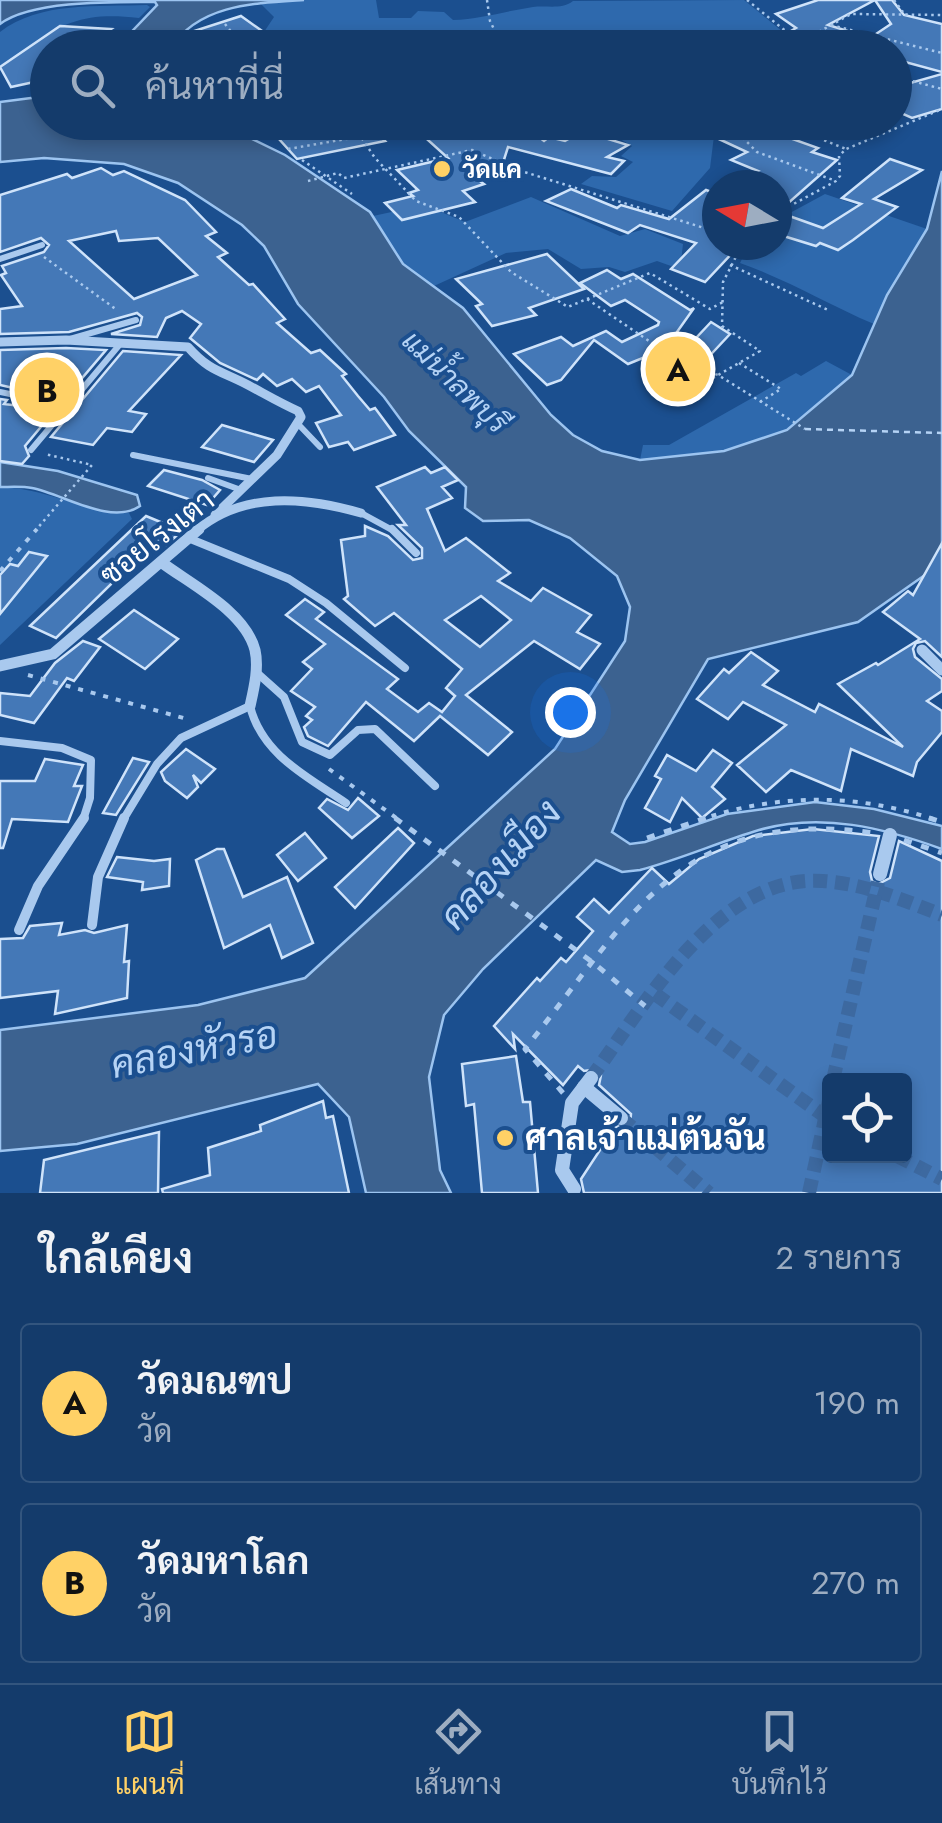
<!DOCTYPE html>
<html lang="th">
<head>
<meta charset="utf-8">
<style>
	:root { --surface:#143b6b; --page:#214673; --text:#f1f3f6; --muted:#9dadc1; --line:#33557e; --accent:#ffd166 }
	body { margin:0; font-family:Jost,Sarabun,sans-serif; background:var(--page); color:var(--text) }
	.controls { position:absolute; right:30px; bottom:30px; display:grid; overflow:hidden; border-radius:10px; box-shadow:0 5px 15px #0003 }
	.controls button { width:90px; height:90px; display:grid; place-items:center; padding:0; border:0; border-bottom:2px solid var(--line); background:var(--surface); color:var(--text); font:50px sans-serif }
	.compass { position:absolute; left:702px; top:170px; width:90px; height:90px; border-radius:50%; background:var(--surface); box-shadow:0 5px 15px #0003; rotate:280deg }
	.you { position:absolute; left:570px; top:712px; width:35px; height:35px; margin:-25px; border:8px solid #fff; border-radius:50%; background:#1a73e8; box-shadow:0 0 0 15px #1a73e833 }
	.badge { display:grid; place-items:center; width:65px; height:65px; border-radius:50%; background:var(--accent); color:#111; font-size:32px; font-weight:700 }
	.pin { position:absolute; translate:-50% -50%; border:5px solid #fff; box-shadow:0 2px 10px #0006 }
	.list { margin:0; padding:0; list-style:none }
	h2 { display:flex; justify-content:space-between; align-items:center; height:130px; margin:0; padding:0 40px; font-size:42px }
	h2 small { font-size:32px; font-weight:400; color:var(--muted) }
	.list li { display:grid; grid-template-columns:65px 1fr auto; gap:30px; align-items:center; box-sizing:border-box; height:160px; margin:0 20px 20px; padding:0 20px; border:2px solid var(--line); border-radius:10px }
	.list b { display:block; font-size:38px; white-space:nowrap }
	.list p { margin:0; font-size:32px; white-space:nowrap; color:var(--muted) }
	.list em { font-size:32px; font-style:normal; color:var(--muted) }
	.icon { flex:none; width:55px; height:55px; fill:none; stroke:currentColor; stroke-width:2; stroke-linecap:round; stroke-linejoin:round }
	.map { position:relative; flex:none; width:942px; height:1193px; overflow:hidden }
	.search { position:absolute; background:var(--surface); box-shadow:0 5px 15px #0003; left:30px; right:30px; top:30px; height:110px; display:flex; align-items:center; gap:25px; box-sizing:border-box; padding:0 35px; border-radius:55px; color:var(--muted); font-size:38px }
	.sheet { height:490px; background:var(--surface) }
	nav { display:flex; justify-content:space-around; align-items:center; box-sizing:border-box; height:140px; border-top:2px solid var(--line); background:var(--surface); font-size:28px; color:var(--muted) }
	nav a { display:grid; justify-items:center; gap:5px }
	nav .on { color:var(--accent) }
	.map>svg:first-child { display:block }
</style>
</head>
<body>
<div class="map">
<svg width="942" height="1193" viewBox="0 0 942 1193">
	<rect width="100%" height="100%" fill="#1b4f8f"/>
	<g fill="#2e69ad">
		<path d="M 304,0 L 376,0 L 379,18 L 411,18 L 418,11 L 444,12 L 453,20 C 481,19 506,11 533,7 C 547,5 561,10 573,1 L 744,0 L 788,36 L 689,48 L 541,47 L 503,38 L 454,42 L 454,48 L 222,48 L 264,32 L 274,17 L 260,3 Z"/>
		<path d="M 147,5 L 150,7 L 139,18 C 94,13 68,18 32,45 L 31,54 L 0,71 L 0,32 C 40,1 99,7 147,5 Z"/>
		<path d="M 630,123 L 739,123 L 714,136 L 710,168 L 672,211 L 581,184 L 592,176 L 616,177 L 633,162 L 621,156 L 632,146 L 618,138 L 622,131 L 633,129 Z"/>
		<path d="M 825,194 L 927,229 L 874,324 C 829,305 786,279 740,263 L 749,245 L 777,245 L 777,220 Z"/>
		<path d="M 531,197 L 620,236 L 645,229 L 683,244 L 681,262 L 671,266 L 657,261 L 625,272 L 609,267 L 581,269 L 548,249 L 506,253 L 434,286 L 403,264 L 373,216 L 424,205 L 465,222 Z"/>
		<path d="M 826,361 L 852,375 L 787,430 L 725,451 L 640,460 L 643,445 L 669,445 L 796,373 L 801,376 Z"/>
		<path d="M 0,487 C 45,488 85,512 129,513 L 132,519 L 0,645 Z"/>
	</g>
	<g fill="#3c6290" stroke="#9cc4f0" stroke-width="2.5">
		<path d="M 0,0 L 304,0 C 256,3 199,4 171,48 L 117,47 L 157,5 L 155,2 C 115,2 32,0 0,24 Z"/>
		<path d="M 47,96 L 48,122 L 219,123 L 285,155 L 370,212 L 403,264 L 463,308 L 551,415 L 573,435 L 602,451 L 640,460 L 724,451 L 787,430 L 852,375 L 887,295 L 927,229 L 942,171 L 942,563 L 858,622 L 708,659 L 625,800 L 612,832 L 630,844 L 645,842 L 727,814 L 815,802 L 874,809 L 942,826 L 942,849 C 884,828 821,812 759,830 C 719,842 681,859 640,870 L 622,872 L 596,860 L 483,969 L 444,1015 L 429,1077 L 440,1170 L 451,1193 L 366,1193 L 349,1117 L 318,1084 L 77,1144 L 0,1151 L 0,1030 L 198,1005 L 305,978 L 555,749 L 625,641 L 630,607 L 617,576 L 570,538 L 529,520 L 483,521 L 465,508 L 466,487 L 409,431 L 384,397 L 298,304 L 264,246 L 242,225 L 178,183 L 124,164 L 44,158 L 0,162 L 0,102 Z"/>
		<path d="M 0,462 L 58,471 L 137,495 L 140,506 C 111,526 63,494 32,488 C 22,486 10,487 0,487 Z"/>
	</g>
	<g fill="none" stroke-linecap="round" stroke-linejoin="round">
		<path stroke="#b5d3f5" stroke-width="2.5" stroke-dasharray="6 5" stroke-linecap="butt" d="M 805,429 L 942,433"/>
	</g>
	<g fill="#4478b7" stroke="#cfe3fa" stroke-width="2.5" fill-rule="evenodd">
		<path d="M 818,0 L 892,0 L 904,15 L 942,24 L 942,72 L 894,59 L 894,48 L 827,48 L 804,41 L 763,47 L 796,28 L 776,14 ZM 875,0 L 891,24 L 870,38 L 828,25 Z"/>
		<path d="M 241,16 L 262,31 L 223,45 L 188,33 Z"/>
		<path d="M 60,26 L 111,29 L 105,33 L 113,34 L 94,48 L 48,48 L 48,79 L 11,87 L 0,67 Z"/>
		<path d="M 942,74 L 942,109 L 912,118 L 894,110 L 894,93 L 905,91 L 896,87 Z"/>
		<path d="M 278,122 L 365,122 L 385,141 L 297,159 L 270,129 L 281,127 Z"/>
		<path d="M 408,122 L 519,122 L 544,141 L 549,137 L 565,141 L 582,131 L 628,145 L 607,157 L 624,161 L 611,174 L 508,147 L 502,166 L 470,174 L 484,184 L 463,191 L 475,202 L 402,220 L 385,203 L 413,196 L 409,193 L 418,190 L 397,170 L 448,158 Z"/>
		<path d="M 756,126 L 818,148 L 812,152 L 837,160 L 778,212 L 823,228 L 861,204 L 842,198 L 890,159 L 922,170 L 874,199 L 897,207 L 853,240 L 838,250 L 820,243 L 816,246 L 777,234 L 777,185 L 733,185 L 758,171 L 731,160 L 747,152 L 721,140 Z"/>
		<path d="M 101,168 L 113,175 L 124,171 L 185,200 L 216,232 L 206,236 L 227,253 L 218,257 L 249,285 L 253,284 L 285,319 L 277,323 L 311,353 L 320,350 L 346,374 L 342,376 L 358,396 L 370,410 L 375,408 L 395,435 L 354,450 L 348,442 L 329,447 L 316,423 L 341,415 L 319,386 L 306,392 L 292,379 L 277,386 L 263,374 L 257,380 L 220,363 L 190,338 L 201,324 L 182,311 L 166,318 L 157,337 L 111,334 L 140,325 L 142,317 L 137,313 L 69,332 L 0,334 L 0,309 L 22,306 L 1,275 L 6,273 L 2,266 L 44,252 L 49,245 L 41,238 L 0,252 L 0,195 L 67,174 L 72,178 ZM 116,231 L 119,241 L 158,238 L 197,275 L 134,299 L 69,241 Z"/>
		<path d="M 571,189 L 617,208 L 621,205 L 669,219 L 706,190 L 717,194 L 717,245 L 737,248 L 705,282 L 671,269 L 696,243 L 640,225 L 628,233 L 546,201 Z"/>
		<path d="M 547,254 L 584,289 L 529,308 L 536,315 L 492,326 L 476,306 L 482,304 L 456,279 Z"/>
		<path d="M 607,270 L 621,279 L 633,274 L 690,310 L 694,308 L 665,349 L 628,364 L 594,340 L 561,380 L 547,385 L 514,354 L 561,337 L 573,346 L 606,331 L 622,342 L 658,325 L 659,322 L 625,300 L 611,306 L 580,283 Z"/>
		<path d="M 711,322 L 730,334 L 701,365 L 682,353 Z"/>
		<path d="M 66,348 L 106,350 L 65,398 L 51,395 L 61,384 L 27,378 L 18,389 L 0,385 L 0,350 Z"/>
		<path d="M 123,351 L 181,355 L 129,411 L 146,414 L 132,432 L 107,428 L 93,445 L 51,437 Z"/>
		<path d="M 0,399 L 7,400 L 4,404 L 55,410 L 25,446 L 29,456 L 22,464 L 0,461 Z"/>
		<path d="M 222,425 L 273,440 L 254,462 L 202,447 Z"/>
		<path d="M 425,467 L 431,473 L 445,467 L 458,480 L 442,487 L 452,498 L 427,509 L 445,551 L 466,538 L 510,573 L 498,581 L 531,601 L 543,588 L 591,615 L 577,632 L 600,644 L 580,669 L 534,641 L 466,695 L 512,732 L 488,755 L 440,716 L 414,741 L 366,702 L 328,746 L 308,736 L 304,727 L 312,720 L 306,716 L 315,707 L 291,691 L 312,669 L 303,662 L 325,644 L 286,615 L 305,599 L 324,612 L 316,619 L 398,679 L 387,689 L 418,712 L 429,703 L 442,712 L 455,696 L 446,688 L 462,669 L 394,613 L 375,626 L 344,599 L 348,596 L 341,540 L 365,536 L 365,526 L 388,536 L 413,560 L 422,558 L 422,548 L 398,525 L 406,525 L 377,487 ZM 481,596 L 511,620 L 480,647 L 445,620 Z"/>
		<path d="M 164,470 L 202,480 L 220,490 L 207,505 L 148,486 Z"/>
		<path d="M 146,516 L 182,531 L 166,545 L 156,540 L 56,638 L 30,626 Z"/>
		<path d="M 942,543 L 942,657 L 925,641 L 916,643 L 913,649 L 915,657 L 942,679 L 942,691 L 927,701 L 942,711 L 942,732 L 917,762 L 913,776 L 851,749 L 841,791 L 791,770 L 766,792 L 737,765 L 786,725 L 743,702 L 728,719 L 697,699 L 724,669 L 729,673 L 751,652 L 778,671 L 763,685 L 815,712 L 819,704 L 903,747 L 838,684 L 876,663 L 878,665 L 920,639 L 883,612 L 908,591 L 913,595 Z"/>
		<path d="M 29,552 L 47,556 L 0,614 L 0,575 L 10,564 L 18,566 Z"/>
		<path d="M 134,610 L 178,639 L 145,669 L 99,639 Z"/>
		<path d="M 83,641 L 100,647 L 74,681 L 67,678 L 34,723 L 0,715 L 0,693 L 30,696 L 55,663 Z"/>
		<path d="M 186,749 L 215,769 L 201,783 L 193,775 L 198,787 L 187,798 L 165,781 L 161,772 Z"/>
		<path d="M 713,750 L 732,763 L 712,787 L 725,799 L 702,818 L 682,798 L 670,822 L 645,808 L 661,779 L 655,776 L 667,755 L 696,771 Z"/>
		<path d="M 133,758 L 149,762 L 116,815 L 103,813 Z"/>
		<path d="M 45,759 L 83,765 L 74,786 L 82,786 L 68,822 L 12,819 L 3,848 L 0,848 L 0,781 L 35,781 Z"/>
		<path d="M 358,798 L 379,816 L 352,838 L 319,808 L 327,799 L 348,810 Z"/>
		<path d="M 398,828 L 414,843 L 355,908 L 335,887 Z"/>
		<path d="M 813,829 L 879,836 L 870,872 L 872,881 L 878,884 L 890,878 L 899,841 L 942,861 L 942,1193 L 584,1193 L 581,1179 L 615,1127 L 630,1124 L 631,1114 L 599,1085 L 601,1075 L 597,1069 L 584,1071 L 578,1066 L 563,1085 L 513,1034 L 515,1049 L 494,1026 L 537,978 L 540,981 L 561,958 L 566,962 L 593,931 L 577,917 L 594,899 L 609,913 L 652,868 L 669,884 L 699,859 L 753,836 ZM 830,1080 L 904,1080 L 904,1156 L 830,1156 Z"/>
		<path d="M 305,833 L 326,858 L 298,881 L 277,855 Z"/>
		<path d="M 217,849 L 224,849 L 243,897 L 287,877 L 313,943 L 282,958 L 270,925 L 224,948 L 196,860 Z"/>
		<path d="M 117,857 L 154,861 L 170,859 L 169,886 L 142,890 L 143,882 L 107,877 Z"/>
		<path d="M 62,923 L 59,935 L 85,930 L 94,933 L 127,925 L 124,962 L 129,961 L 127,998 L 55,1014 L 58,991 L 0,998 L 0,939 L 23,938 L 30,926 Z"/>
		<path d="M 516,1056 L 523,1102 L 530,1102 L 538,1193 L 482,1193 L 474,1104 L 466,1106 L 462,1064 Z"/>
		<path d="M 323,1101 L 326,1118 L 333,1116 L 349,1193 L 163,1193 L 162,1189 L 210,1175 L 208,1148 L 261,1131 L 260,1125 Z"/>
		<path d="M 159,1132 L 158,1193 L 40,1193 L 44,1160 Z"/>
	</g>
	<g fill="none" stroke-linecap="round" stroke-linejoin="round">
		<g stroke="#3d69a0" stroke-width="14" stroke-dasharray="14 8" stroke-linecap="butt">
			<path d="M 655,994 L 830,1120"/>
			<path d="M 591,1078 C 644,1006 719,873 823,881 C 866,884 903,900 942,915"/>
			<path d="M 833,1080 L 878,882"/>
			<path d="M 621,1118 L 709,1193"/>
			<path d="M 897,1156 L 942,1179"/>
			<path d="M 809,1193 L 830,1096"/>
		</g>
		<g stroke="#a9c9ee" stroke-width="2.5" stroke-dasharray="2.5 4" stroke-linecap="butt">
			<path d="M 487,0 L 490,21 L 503,48"/>
			<path d="M 747,0 L 793,37 L 773,48"/>
			<path d="M 894,0 L 903,12"/>
			<path d="M 225,24 L 232,33 L 267,48"/>
			<path d="M 831,25 L 942,53"/>
			<path d="M 794,39 L 815,34 L 851,14 L 942,15"/>
			<path d="M 894,76 L 942,89"/>
			<path d="M 351,122 L 375,158 L 416,201 L 459,217 L 511,272 L 568,307 L 587,299 L 683,364 L 718,375 L 805,429"/>
			<path d="M 714,122 L 744,139 L 757,152 L 836,181"/>
			<path d="M 798,122 L 811,135 L 846,149"/>
			<path d="M 288,149 L 445,122"/>
			<path d="M 302,160 L 352,194"/>
			<path d="M 308,181 L 338,173 L 344,178 L 472,150 L 518,170 L 717,232"/>
			<path d="M 777,213 L 836,181 L 840,176 L 839,156 L 846,149 L 942,109"/>
			<path d="M 44,257 L 117,310"/>
			<path d="M 730,265 L 828,310"/>
			<path d="M 587,299 L 650,273 L 710,309 L 725,301"/>
			<path d="M 739,363 L 781,389 L 760,402"/>
			<path d="M 647,368 L 685,394 L 760,351 L 722,326 L 723,282 L 742,245"/>
			<path d="M 35,531 L 92,465 L 45,454"/>
		</g>
		<g stroke="#a9c9ee" stroke-width="4" stroke-dasharray="5 8" stroke-linecap="butt">
			<path d="M 0,571 L 37,529"/>
			<path d="M 28,675 L 187,719"/>
			<path d="M 329,769 L 399,820"/>
			<path d="M 699,820 C 779,793 856,793 936,820"/>
		</g>
		<g stroke="#a9c9ee" stroke-width="5" stroke-dasharray="8 10" stroke-linecap="butt">
			<path d="M 395,818 L 595,964 L 645,1006"/>
			<path d="M 929,818 L 942,822"/>
			<path d="M 647,838 L 706,818"/>
			<path d="M 904,840 L 942,853"/>
			<path d="M 563,1093 L 525,1049 C 631,916 682,806 875,833"/>
		</g>
		<g stroke="#a9c9ee" stroke-width="6">
			<path d="M 70,339 L 136,320"/>
			<path d="M 0,392 L 68,406"/>
			<path d="M 299,425 L 320,447"/>
			<path d="M 31,450 L 121,343"/>
			<path d="M 133,455 L 252,479"/>
			<path d="M 208,478 L 241,490"/>
			<path d="M 361,513 L 394,531"/>
		</g>
		<g stroke="#a9c9ee" stroke-width="8">
			<path d="M 392,529 L 416,553"/>
			<path d="M 188,538 L 289,579 L 326,603 L 405,668"/>
			<path d="M 256,672 L 284,697 L 302,742 L 330,755 L 358,730 L 375,729 L 435,786"/>
			<path d="M 250,706 C 262,755 308,777 346,803"/>
			<path d="M 0,741 L 62,748 L 91,760 L 90,798 L 83,820"/>
			<path d="M 123,820 L 157,764 L 181,738 L 250,706"/>
		</g>
		<g stroke="#a9c9ee" stroke-width="10">
			<path d="M 92,925 L 98,877 L 124,818"/>
			<path d="M 19,930 L 38,886 L 84,818"/>
		</g>
		<path stroke="#a9c9ee" stroke-width="6" d="M 0,259 L 42,245"/>
		<g stroke="#a9c9ee" stroke-width="9">
			<path d="M 0,342 L 66,340 L 188,347 C 210,372 222,371 248,385 C 265,394 280,403 298,411 L 301,417 L 277,455 L 215,515"/>
			<path d="M 196,531 C 243,491 305,497 361,513"/>
		</g>
		<g stroke="#a9c9ee" stroke-width="11">
			<path d="M 161,562 C 190,584 245,611 255,650 C 259,668 254,688 250,706"/>
			<path d="M 922,650 L 942,670"/>
			<path d="M 0,666 L 53,654 L 199,529"/>
		</g>
		<g stroke="#a9c9ee" stroke-width="14">
			<path d="M 880,874 L 890,835"/>
			<path d="M 584,1087 L 621,1118"/>
			<path d="M 574,1189 L 562,1170 L 572,1103 L 591,1078"/>
		</g>
	</g>
	<g fill="#ffd166" stroke="#1b4f8f" stroke-width="4">
		<circle cx="442" cy="169" r="10"/>
		<circle cx="505" cy="1138" r="10"/>
	</g>
	<g text-anchor="middle" dominant-baseline="central" stroke-width="8" stroke-linejoin="round" paint-order="stroke">
		<g font-size="25" font-weight="bold" fill="#fff" stroke="#1b4f8f" text-anchor="start">
			<text x="462" y="169">วัดแค</text>
		</g>
		<g font-size="28" font-style="italic" fill="#b5d3f5" stroke="#1b4f8f">
			<text transform="translate(455 382) rotate(44)">แม่น้ำลพบุรี</text>
		</g>
		<g font-size="30" fill="#fff" stroke="#1b4f8f">
			<text transform="translate(157 537) rotate(-38)">ซอยโรงเตา</text>
		</g>
		<g font-size="35" font-weight="bold" fill="#fff" stroke="#1b4f8f" text-anchor="start">
			<text x="525" y="1138">ศาลเจ้าแม่ต้นจัน</text>
		</g>
		<g font-size="38" font-style="italic" fill="#b5d3f5" stroke="#1b4f8f">
			<text transform="translate(500 864) rotate(-48)">คลองเมือง</text>
			<text transform="translate(194 1049) rotate(-11)">คลองหัวรอ</text>
		</g>
	</g>
</svg>
<div class="controls">
<button><svg class="icon" aria-label="locate" viewBox="0 0 24 24"><circle cx="12" cy="12" r="6"/><path d="M12 2v4M12 18v4M2 12h4M18 12h4"/></svg></button>
</div>
<svg class="compass" viewBox="-18 -18 36 36"><path d="M0-13l5 13h-10z" fill="#e53935"/><path d="M0 13l5-13h-10z" fill="#9dadc1"/></svg>
<div class="you"></div>
<div class="pin badge" style="left:678px;top:369px">A</div>
<div class="pin badge" style="left:47px;top:390px">B</div>
<div class="search"><svg class="icon" aria-label="search" viewBox="0 0 24 24"><circle cx="10" cy="10" r="6"/><path d="M15 15l6 6"/></svg>ค้นหาที่นี่</div>
</div>
<section class="sheet">
<h2>ใกล้เคียง<small>2 รายการ</small></h2>
<ul class="list">
<li><span class="badge">A</span><div><b>วัดมณฑป</b><p>วัด</p></div><em>190 m</em></li>
<li><span class="badge">B</span><div><b>วัดมหาโลก</b><p>วัด</p></div><em>270 m</em></li>
</ul>
</section>
<nav>
<a class="on"><svg class="icon" aria-label="map" viewBox="0 0 24 24"><path d="M3 6l6-2 6 2 6-2v14l-6 2-6-2-6 2zM9 4v14M15 6v14"/></svg>แผนที่</a>
<a><svg class="icon" aria-label="directions" viewBox="0 0 24 24"><path d="M12 3l9 9-9 9-9-9zM9 14v-3h6M13 9l2 2-2 2"/></svg>เส้นทาง</a>
<a><svg class="icon" aria-label="saved" viewBox="0 0 24 24"><path d="M7 4h10v16l-5-4-5 4z"/></svg>บันทึกไว้</a>
</nav>
</body>
</html>
